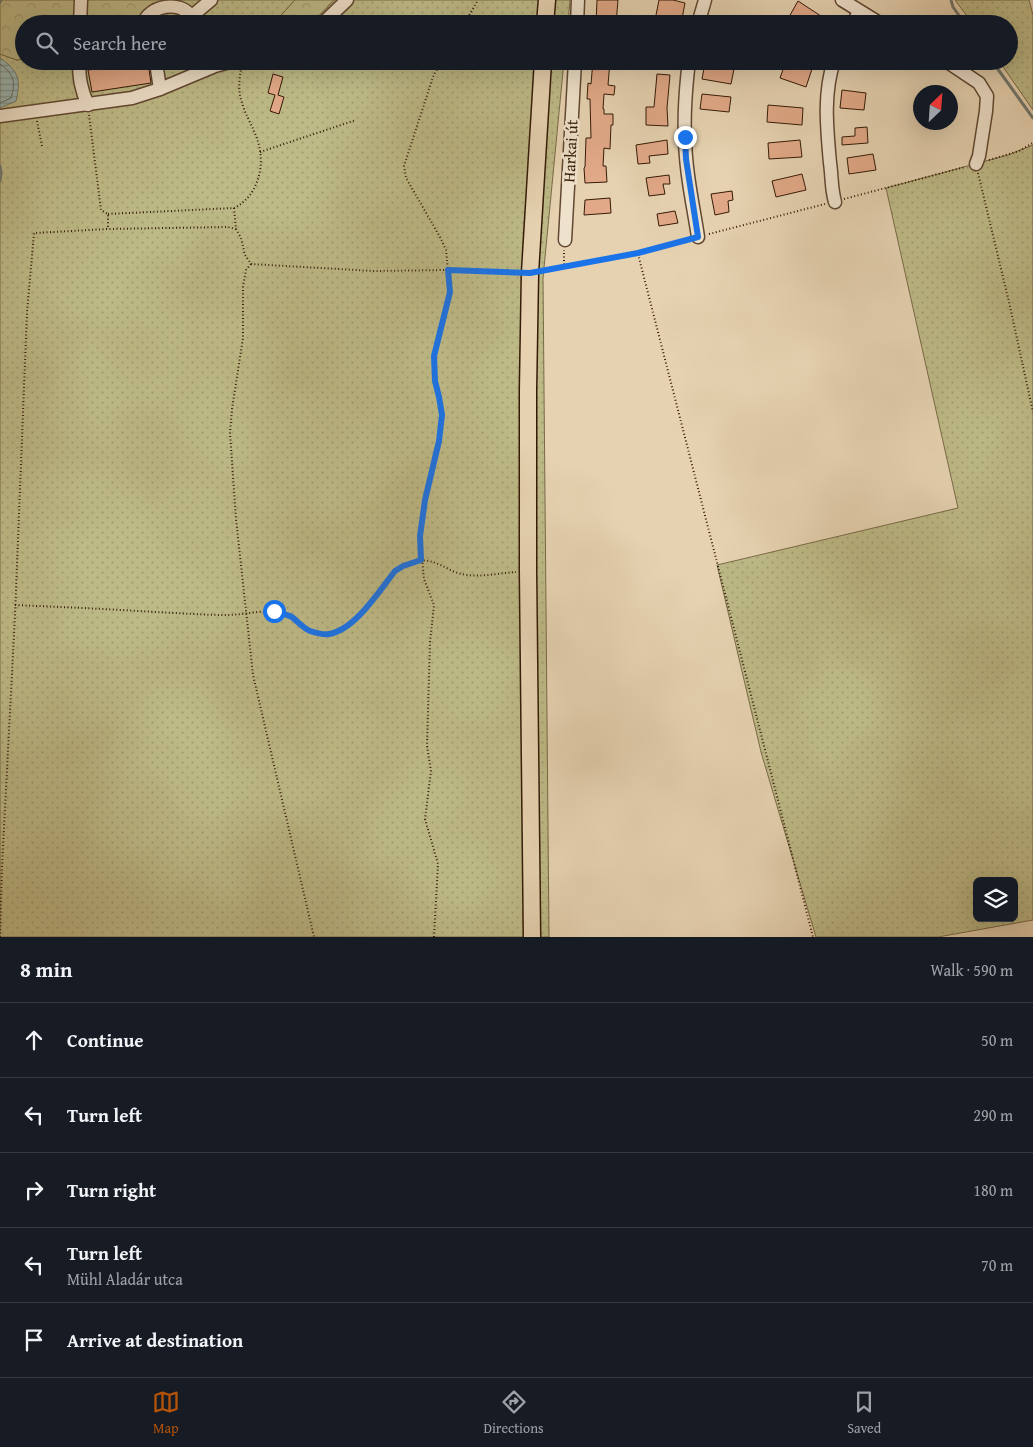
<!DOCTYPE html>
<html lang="en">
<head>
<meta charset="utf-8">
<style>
	:root { --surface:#171b24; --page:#242831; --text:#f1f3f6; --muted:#9ea1a6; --line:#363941; --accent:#b45309 }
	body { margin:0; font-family:"Gentium Book Plus",serif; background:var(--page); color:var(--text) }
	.controls { position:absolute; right:15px; bottom:15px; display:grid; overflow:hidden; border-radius:8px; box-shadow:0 5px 20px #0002 }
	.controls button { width:45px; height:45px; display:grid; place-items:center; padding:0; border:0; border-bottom:1px solid var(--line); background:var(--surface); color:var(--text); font:25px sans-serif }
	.compass { position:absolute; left:913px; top:85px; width:45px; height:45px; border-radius:50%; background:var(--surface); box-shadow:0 5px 20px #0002; rotate:25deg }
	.stop { position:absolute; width:15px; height:15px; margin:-11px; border:4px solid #1a73e8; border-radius:50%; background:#fff }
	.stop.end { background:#1a73e8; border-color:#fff; box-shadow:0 1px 5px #0008 }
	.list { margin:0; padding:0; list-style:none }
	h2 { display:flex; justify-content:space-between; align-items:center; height:65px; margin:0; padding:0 20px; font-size:21px }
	h2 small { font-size:16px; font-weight:400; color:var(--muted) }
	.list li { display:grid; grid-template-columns:32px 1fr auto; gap:15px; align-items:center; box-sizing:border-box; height:75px; padding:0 20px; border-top:1px solid var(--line) }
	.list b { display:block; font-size:19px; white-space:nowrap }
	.list p { margin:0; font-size:16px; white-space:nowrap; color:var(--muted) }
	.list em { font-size:16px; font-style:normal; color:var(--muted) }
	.icon { flex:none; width:28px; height:28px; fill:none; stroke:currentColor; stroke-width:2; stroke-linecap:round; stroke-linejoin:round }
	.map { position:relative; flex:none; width:1033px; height:937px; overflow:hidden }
	.search { position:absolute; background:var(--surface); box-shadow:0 5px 20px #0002; left:15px; right:15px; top:15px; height:55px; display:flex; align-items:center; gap:12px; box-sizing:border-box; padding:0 18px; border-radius:28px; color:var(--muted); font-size:19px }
	.sheet { height:440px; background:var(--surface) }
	nav { display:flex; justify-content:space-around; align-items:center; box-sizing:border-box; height:70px; border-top:1px solid var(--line); background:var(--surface); font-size:14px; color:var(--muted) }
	nav a { display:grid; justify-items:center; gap:2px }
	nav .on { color:var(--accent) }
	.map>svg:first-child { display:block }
</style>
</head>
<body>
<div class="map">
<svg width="1033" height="937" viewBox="0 0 1033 937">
	<defs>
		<pattern id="green-dots" width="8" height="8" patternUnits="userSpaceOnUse" patternTransform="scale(1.25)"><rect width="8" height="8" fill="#bdba87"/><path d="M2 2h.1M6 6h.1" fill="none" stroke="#a39f73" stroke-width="1.8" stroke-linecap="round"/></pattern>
		<pattern id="forest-crowns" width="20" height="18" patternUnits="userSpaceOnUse" patternTransform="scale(1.25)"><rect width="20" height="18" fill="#bdba87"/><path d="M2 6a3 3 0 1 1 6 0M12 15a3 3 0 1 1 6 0" fill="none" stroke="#a39f73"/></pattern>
		<pattern id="water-rules" width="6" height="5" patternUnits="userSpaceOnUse" patternTransform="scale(1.25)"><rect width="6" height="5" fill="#99b6b4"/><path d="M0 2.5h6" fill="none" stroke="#7e9390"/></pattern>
	</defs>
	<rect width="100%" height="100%" fill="#e6d2b1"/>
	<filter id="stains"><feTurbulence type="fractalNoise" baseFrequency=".004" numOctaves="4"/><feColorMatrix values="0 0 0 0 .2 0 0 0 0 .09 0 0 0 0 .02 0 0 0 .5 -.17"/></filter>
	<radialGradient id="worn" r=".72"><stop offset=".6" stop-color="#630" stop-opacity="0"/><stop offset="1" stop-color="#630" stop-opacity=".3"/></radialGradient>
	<g fill="url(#green-dots)" stroke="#796a47" fill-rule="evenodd">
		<path d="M 180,0 L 295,0 L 275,22 L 276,24 L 158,24 Z"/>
		<path d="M 334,0 L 570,0 L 568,24 L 311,24 Z"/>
		<path d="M 955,0 L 1029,0 L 1033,15 L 1033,110 L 999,61 L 1009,61 L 1009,24 L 973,24 Z"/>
		<path d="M 0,54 L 17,60 L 24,59 L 24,61 L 564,61 L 543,278 L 549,937 L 0,937 Z"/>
		<path d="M 1033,145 L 1033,920 L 938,937 L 816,937 L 761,752 L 717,565 L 958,508 L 886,188 L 1008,155 ZM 977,881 L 1014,881 L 1014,918 L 977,918 Z"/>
	</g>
	<g fill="url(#forest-crowns)" stroke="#796a47">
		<path d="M 0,0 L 180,0 L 158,24 L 24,24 L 24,59 L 17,60 L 0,54 Z"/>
		<path d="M 295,0 L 334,0 L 311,24 L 276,24 L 275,22 Z"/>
	</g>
	<path fill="url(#water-rules)" stroke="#71786f" d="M 0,58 C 19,71 21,80 16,101 L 0,108 Z"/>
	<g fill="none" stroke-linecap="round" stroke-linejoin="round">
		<path stroke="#67685e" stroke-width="1" d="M 0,64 C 14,74 16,82 11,98 L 0,103"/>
		<g stroke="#71786f" stroke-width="3">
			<path d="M 951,0 L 953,7 L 965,24"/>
			<path d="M 0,2 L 1,0"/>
			<path d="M 992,61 L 1033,118"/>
			<path d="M 0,166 L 1,173 L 0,181"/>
		</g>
	</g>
	<g fill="#e2a988" stroke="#351a07">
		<path d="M 597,0 L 618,0 L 616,24 L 596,24 Z"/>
		<path d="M 659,0 L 673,0 L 685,3 L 681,24 L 655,20 Z"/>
		<path d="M 798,1 L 824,18 L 827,24 L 801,24 L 789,17 Z"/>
		<path d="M 593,61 L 610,61 L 608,85 L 615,86 L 614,95 L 604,94 L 603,109 L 604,109 L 604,114 L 613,114 L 613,125 L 611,125 L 610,149 L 604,148 L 603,166 L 606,166 L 607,182 L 585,183 L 584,168 L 585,167 L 586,138 L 591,138 L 590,99 L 587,99 L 588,83 L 591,84 Z"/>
		<path d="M 786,61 L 812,69 L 806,87 L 780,78 Z"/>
		<path d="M 148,62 L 151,83 L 92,92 L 88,70 Z"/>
		<path d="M 705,63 L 734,69 L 731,84 L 702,79 Z"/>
		<path d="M 273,74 L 283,77 L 278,95 L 284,97 L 279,114 L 270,111 L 275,95 L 268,93 Z"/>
		<path d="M 657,74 L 670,75 L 667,108 L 668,126 L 646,125 L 646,107 L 654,107 Z"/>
		<path d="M 842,90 L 866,93 L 864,110 L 840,108 Z"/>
		<path d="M 702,94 L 731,97 L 729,112 L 700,109 Z"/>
		<path d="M 768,105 L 803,108 L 802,125 L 767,122 Z"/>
		<path d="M 867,127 L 868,143 L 842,145 L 842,137 L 855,136 L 855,128 Z"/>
		<path d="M 667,140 L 668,154 L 649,156 L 650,163 L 638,164 L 636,145 Z"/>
		<path d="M 800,140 L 802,157 L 769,159 L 768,143 Z"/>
		<path d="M 873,154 L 876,170 L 849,174 L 847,158 Z"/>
		<path d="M 802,174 L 806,190 L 776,197 L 772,181 Z"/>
		<path d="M 669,175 L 670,184 L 663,184 L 665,194 L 649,196 L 646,178 Z"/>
		<path d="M 732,191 L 733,200 L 728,201 L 729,212 L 715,215 L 711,194 Z"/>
		<path d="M 610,198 L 611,213 L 584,215 L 585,200 Z"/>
		<path d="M 675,211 L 678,223 L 659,226 L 657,214 Z"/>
	</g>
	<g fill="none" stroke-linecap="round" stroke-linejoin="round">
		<g stroke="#614832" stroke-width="15">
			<g id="minor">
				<path d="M 842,0 L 881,24"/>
				<path d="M 186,21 L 211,0"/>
				<path d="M 80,24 L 81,0"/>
				<path d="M 143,24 C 149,5 180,0 191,16 L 188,24"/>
				<path d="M 322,24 L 347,0"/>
				<path d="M 577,24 L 578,0"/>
				<path d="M 698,24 L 705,0"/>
				<path d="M 853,24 L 859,11"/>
				<path d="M 79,61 C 79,78 81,90 88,105"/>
				<path d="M 689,61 C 685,93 683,125 686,157 C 688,184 694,210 698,237"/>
				<path d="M 834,61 C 823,94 827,129 830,163 C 832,176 831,188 835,202"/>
				<path d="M 946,61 L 979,83 L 987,96 L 986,111 L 979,156 L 976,164"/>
				<path d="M 160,89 L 157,69 L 161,61"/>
				<path d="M 0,116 L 132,98 L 160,89 L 215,66 L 234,61"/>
				<path d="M 565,240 L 575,61"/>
			</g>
		</g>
		<g stroke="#351a07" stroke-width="19">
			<g id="major">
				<path d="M 545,24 L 547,0"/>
				<path d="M 532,937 L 528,571 L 528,390 L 530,273 L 543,61"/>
			</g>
		</g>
		<g stroke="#351a07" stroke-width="2" stroke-dasharray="1 2.5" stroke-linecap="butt">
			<path d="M 464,24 L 478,0"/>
			<path d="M 89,115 L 101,210 L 108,214 L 108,228"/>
			<path d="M 37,121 L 42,146"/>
			<path d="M 260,152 L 356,120"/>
			<path d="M 989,160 L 1019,151 L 1033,143"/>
			<path d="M 978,173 L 1009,302 L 1033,412"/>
			<path d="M 844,199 L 965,167"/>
			<path d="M 234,208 L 236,229 L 241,238 L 245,255 L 251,264 L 373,271 L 448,270 L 519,273"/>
			<path d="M 108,214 L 234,208 C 254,199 264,173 260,151 C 258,134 247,120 242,103 C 238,91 239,81 241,69"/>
			<path d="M 709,234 L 825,204"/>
			<path d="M 638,254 L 813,937"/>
			<path d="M 251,264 L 246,270 L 243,287 L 243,338 L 232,409 L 230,433 L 236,519 L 253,675 L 314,937"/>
			<path d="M 564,268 L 564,250"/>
			<path d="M 543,271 L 638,253 L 687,240"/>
			<path d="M 15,605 C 62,607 108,609 155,612 C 179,613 203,615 226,615 C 242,615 257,611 272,611 C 294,612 307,639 330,634 C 369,626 377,573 413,562 C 435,555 447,573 467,575 C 482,577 500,573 516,572"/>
			<path d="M 0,937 L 2,867 L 15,615 L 27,312 L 34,233 L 108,229 L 228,227 L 236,229"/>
			<path d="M 434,937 L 438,864 L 425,819 L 431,771 L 427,746 L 430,642 L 434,605 L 424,579 L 420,536 L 425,500 L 439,441 L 442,415 L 439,397 L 435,381 L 434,356 L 450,292 L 446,250 L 440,237 L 406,178 L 404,166 L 433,77 L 441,61"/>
		</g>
		<use href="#minor" stroke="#efe2cc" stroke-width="12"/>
		<use href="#major" stroke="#e6d2b1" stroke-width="16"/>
	</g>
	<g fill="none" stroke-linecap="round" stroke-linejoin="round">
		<path stroke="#1a73e8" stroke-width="6" d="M 274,611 C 280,613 286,614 292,617 C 298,622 303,628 310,631 C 316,633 323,635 329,634 C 355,630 380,590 395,571 L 403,566 L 421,560 L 420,536 L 425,500 L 439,441 L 442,415 L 439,397 L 435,381 L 434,356 L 450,292 L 448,270 L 530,273 L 638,253 L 698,237 L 686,159 L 685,137"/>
	</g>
	<g text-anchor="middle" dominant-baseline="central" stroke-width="5" stroke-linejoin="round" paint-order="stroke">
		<g font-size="16" fill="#351a07" stroke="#efe2cc">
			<text transform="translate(570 151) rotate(-87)">Harkai út</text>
		</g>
	</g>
	<rect width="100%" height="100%" filter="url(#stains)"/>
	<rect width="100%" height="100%" fill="url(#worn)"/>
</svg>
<div class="controls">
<button><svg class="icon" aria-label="layers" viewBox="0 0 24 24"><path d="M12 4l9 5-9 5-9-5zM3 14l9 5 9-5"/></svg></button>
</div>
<svg class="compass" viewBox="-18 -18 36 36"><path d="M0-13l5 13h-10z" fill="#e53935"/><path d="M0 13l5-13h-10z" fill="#9ea1a6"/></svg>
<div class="stop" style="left:274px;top:611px"></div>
<div class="stop end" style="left:685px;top:137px"></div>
<div class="search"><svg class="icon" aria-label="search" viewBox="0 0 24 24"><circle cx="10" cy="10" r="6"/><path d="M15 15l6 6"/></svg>Search here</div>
</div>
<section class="sheet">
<h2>8 min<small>Walk · 590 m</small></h2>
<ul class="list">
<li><svg class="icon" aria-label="ahead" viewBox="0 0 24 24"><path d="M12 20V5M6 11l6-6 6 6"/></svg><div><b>Continue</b></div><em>50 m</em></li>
<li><svg class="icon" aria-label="left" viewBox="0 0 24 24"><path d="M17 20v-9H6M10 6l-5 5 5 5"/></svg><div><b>Turn left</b></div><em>290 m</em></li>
<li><svg class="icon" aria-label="right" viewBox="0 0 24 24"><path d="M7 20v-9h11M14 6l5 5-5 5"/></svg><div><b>Turn right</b></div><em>180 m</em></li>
<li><svg class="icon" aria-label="left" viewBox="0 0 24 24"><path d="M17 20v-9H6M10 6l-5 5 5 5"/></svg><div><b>Turn left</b><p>Mühl Aladár utca</p></div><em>70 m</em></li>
<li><svg class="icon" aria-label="arrive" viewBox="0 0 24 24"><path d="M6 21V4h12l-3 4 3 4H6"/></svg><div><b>Arrive at destination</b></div></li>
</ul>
</section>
<nav>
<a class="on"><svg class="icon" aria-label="map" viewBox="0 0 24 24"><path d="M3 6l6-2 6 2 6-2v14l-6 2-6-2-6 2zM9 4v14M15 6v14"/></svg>Map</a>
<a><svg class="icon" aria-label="directions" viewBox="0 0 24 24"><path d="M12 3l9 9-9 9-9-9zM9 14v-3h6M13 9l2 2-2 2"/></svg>Directions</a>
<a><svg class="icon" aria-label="saved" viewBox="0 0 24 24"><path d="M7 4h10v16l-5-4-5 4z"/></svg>Saved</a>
</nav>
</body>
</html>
